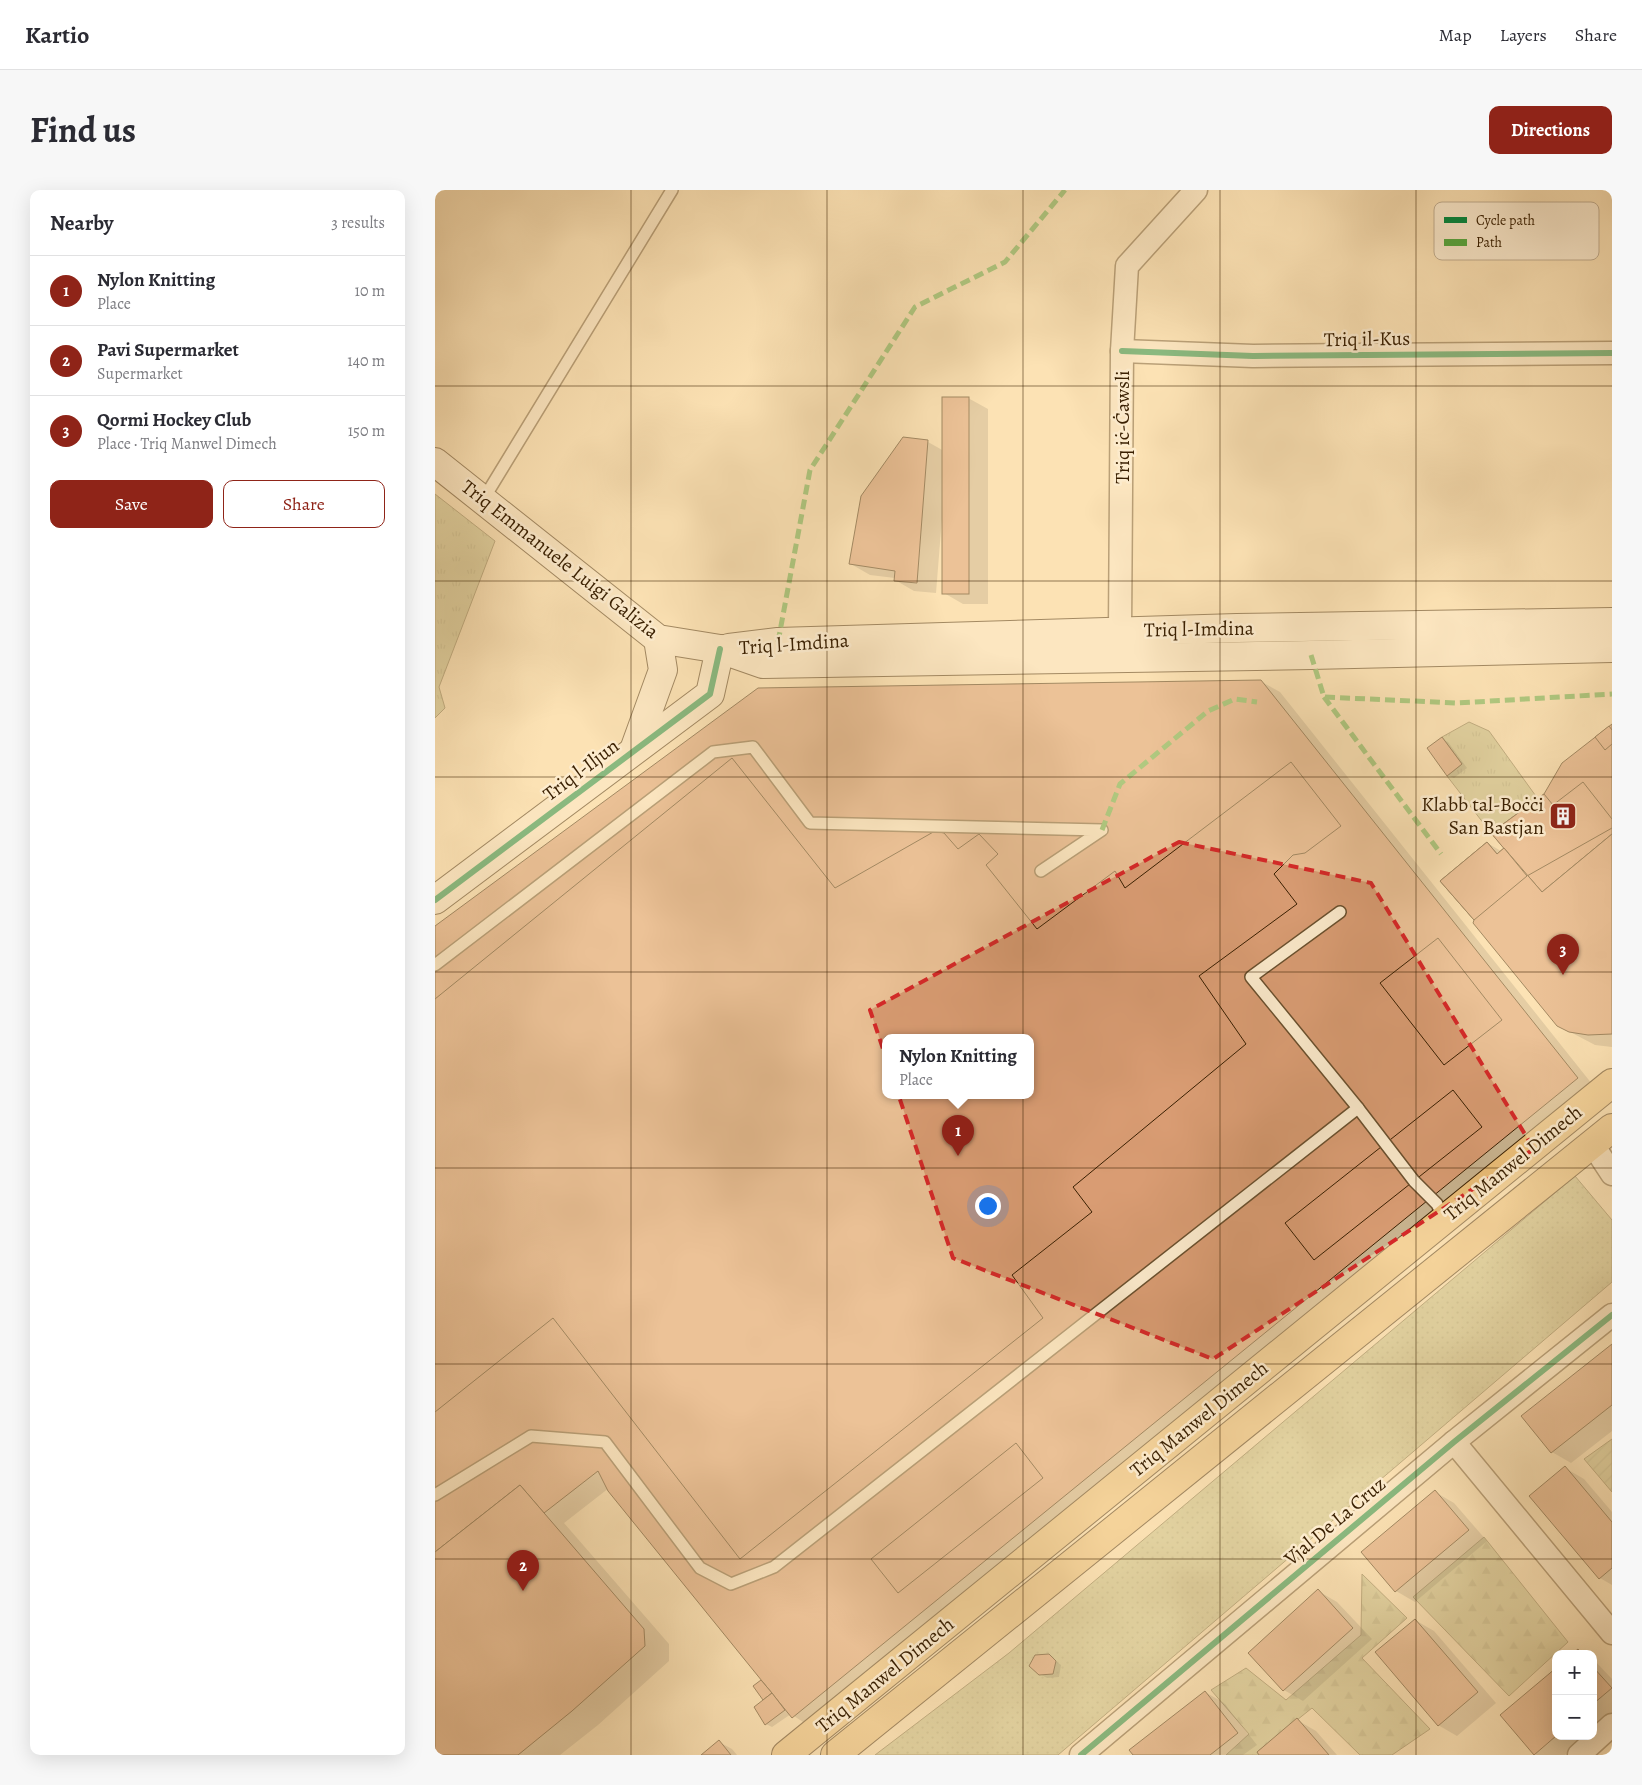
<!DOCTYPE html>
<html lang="en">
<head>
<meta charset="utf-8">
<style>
	:root { --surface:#fff; --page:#f7f7f7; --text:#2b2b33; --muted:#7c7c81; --line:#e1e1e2; --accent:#8f2418 }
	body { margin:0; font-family:Alegreya,serif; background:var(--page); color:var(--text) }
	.controls { position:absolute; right:15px; bottom:15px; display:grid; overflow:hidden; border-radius:10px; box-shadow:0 5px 20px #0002 }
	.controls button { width:45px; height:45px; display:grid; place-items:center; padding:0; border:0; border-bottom:1px solid var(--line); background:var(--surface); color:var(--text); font:25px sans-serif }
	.you { position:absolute; left:552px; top:1015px; width:18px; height:18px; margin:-12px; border:4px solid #fff; border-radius:50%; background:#1a73e8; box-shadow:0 0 0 8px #1a73e833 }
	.badge { display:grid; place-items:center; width:32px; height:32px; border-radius:50%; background:var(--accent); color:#fff; font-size:16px; font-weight:700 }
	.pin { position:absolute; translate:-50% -41px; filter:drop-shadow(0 1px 2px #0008) }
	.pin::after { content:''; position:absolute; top:26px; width:18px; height:15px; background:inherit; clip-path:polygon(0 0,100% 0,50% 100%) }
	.popup { position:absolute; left:447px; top:844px; width:152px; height:65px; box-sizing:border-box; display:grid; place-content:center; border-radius:10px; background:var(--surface); filter:drop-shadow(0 1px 4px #0005); font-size:16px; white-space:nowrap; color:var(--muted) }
	.popup b { font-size:19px; color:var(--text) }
	.popup::after { content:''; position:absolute; left:50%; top:100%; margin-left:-10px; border:10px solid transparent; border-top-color:var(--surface) }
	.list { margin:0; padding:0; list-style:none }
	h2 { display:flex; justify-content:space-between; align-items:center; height:65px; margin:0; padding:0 20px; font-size:21px }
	h2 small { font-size:16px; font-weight:400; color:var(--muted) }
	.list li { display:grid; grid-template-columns:32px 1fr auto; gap:15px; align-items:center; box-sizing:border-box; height:70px; padding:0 20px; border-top:1px solid var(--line) }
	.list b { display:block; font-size:19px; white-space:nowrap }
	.list p { margin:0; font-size:16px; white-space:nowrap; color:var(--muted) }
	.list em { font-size:16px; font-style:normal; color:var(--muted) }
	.actions { display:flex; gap:10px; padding:15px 20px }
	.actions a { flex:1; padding:11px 0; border:1px solid var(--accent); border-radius:10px; text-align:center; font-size:18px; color:var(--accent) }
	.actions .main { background:var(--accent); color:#fff }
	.map { position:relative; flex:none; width:1177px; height:1565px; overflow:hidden; border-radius:10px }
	header { display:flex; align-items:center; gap:30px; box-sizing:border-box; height:70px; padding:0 25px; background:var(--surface); border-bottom:1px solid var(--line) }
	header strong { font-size:24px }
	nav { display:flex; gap:28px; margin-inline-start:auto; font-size:18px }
	.intro { display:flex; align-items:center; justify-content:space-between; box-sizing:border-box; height:120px; padding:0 30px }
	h1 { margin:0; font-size:35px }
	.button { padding:12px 22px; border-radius:10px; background:var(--accent); color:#fff; font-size:18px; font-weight:700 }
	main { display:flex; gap:30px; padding:0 30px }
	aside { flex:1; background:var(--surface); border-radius:10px; box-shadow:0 5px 20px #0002 }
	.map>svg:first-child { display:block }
</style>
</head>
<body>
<header>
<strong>Kartio</strong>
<nav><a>Map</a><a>Layers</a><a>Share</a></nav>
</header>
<div class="intro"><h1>Find us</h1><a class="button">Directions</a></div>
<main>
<aside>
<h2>Nearby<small>3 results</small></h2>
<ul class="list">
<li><span class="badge">1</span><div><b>Nylon Knitting</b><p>Place</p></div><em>10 m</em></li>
<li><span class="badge">2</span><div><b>Pavi Supermarket</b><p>Supermarket</p></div><em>140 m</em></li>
<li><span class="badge">3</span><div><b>Qormi Hockey Club</b><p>Place · Triq Manwel Dimech</p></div><em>150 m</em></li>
</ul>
<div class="actions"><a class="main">Save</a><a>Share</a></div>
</aside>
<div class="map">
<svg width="1177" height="1565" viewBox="0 0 1177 1565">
	<defs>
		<pattern id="grass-tufts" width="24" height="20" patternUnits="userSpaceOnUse" patternTransform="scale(1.25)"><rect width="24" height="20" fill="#c5c289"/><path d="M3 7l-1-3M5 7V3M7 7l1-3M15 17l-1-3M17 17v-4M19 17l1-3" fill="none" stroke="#aaa674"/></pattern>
		<pattern id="forest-firs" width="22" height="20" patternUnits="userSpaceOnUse" patternTransform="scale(1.25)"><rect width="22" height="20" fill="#c5c289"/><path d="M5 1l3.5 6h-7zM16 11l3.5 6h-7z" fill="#aaa674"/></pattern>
		<pattern id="park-dots" width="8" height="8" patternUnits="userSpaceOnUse" patternTransform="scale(1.25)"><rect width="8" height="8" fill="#c5c289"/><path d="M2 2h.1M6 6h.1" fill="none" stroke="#aaa674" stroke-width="1.8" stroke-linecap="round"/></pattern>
		<pattern id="garden-furrows" width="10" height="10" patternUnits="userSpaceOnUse" patternTransform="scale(1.25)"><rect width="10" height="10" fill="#c5c289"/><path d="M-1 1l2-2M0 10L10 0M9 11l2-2" fill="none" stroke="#aaa674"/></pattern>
	</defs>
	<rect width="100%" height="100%" fill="#fce2b4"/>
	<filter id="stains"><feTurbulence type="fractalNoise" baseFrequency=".004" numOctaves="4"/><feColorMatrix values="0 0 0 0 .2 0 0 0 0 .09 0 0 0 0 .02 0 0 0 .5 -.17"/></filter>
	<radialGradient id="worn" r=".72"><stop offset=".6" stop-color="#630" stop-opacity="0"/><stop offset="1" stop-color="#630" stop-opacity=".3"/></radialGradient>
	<g fill="url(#grass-tufts)" stroke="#7f7045">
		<path d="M 0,304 L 60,351 L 4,497 L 10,518 L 0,528 Z"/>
		<path d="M 1034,532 L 1054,541 L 1103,609 L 1056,643 L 1012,586 L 1027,574 L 1007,547 Z"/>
	</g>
	<g fill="url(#forest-firs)" stroke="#7f7045">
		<path d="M 1049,1347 L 1133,1452 L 1074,1506 L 978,1407 Z"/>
		<path d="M 927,1384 L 972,1428 L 927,1468 L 995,1539 L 957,1565 L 925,1565 L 877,1518 L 822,1562 L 824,1565 L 791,1565 L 814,1544 L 776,1500 L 811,1478 L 851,1510 L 926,1445 Z"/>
	</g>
	<path fill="url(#park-dots)" stroke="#7f7045" d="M 1140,986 L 1177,1030 L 1177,1092 L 623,1565 L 440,1565 L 574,1463 Z"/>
	<path fill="url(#garden-furrows)" stroke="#7f7045" d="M 1177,1249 L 1177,1302 L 1149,1269 Z"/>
	<g fill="#0003" fill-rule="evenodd">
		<path d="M 533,208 L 553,219 L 553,414 L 528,414 L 509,403 L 509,328 L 507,328 L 501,403 L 479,401 L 460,390 L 460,388 L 435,385 L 416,374 L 493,252 L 509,261 Z"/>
		<path d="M 825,491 L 845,502 L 1161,899 L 377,1538 L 356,1524 L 337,1537 L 331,1534 L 330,1510 L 320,1496 L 327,1491 L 332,1494 L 174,1298 L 129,1333 L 234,1454 L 234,1471 L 163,1535 L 125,1565 L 0,1565 L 0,737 ZM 450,847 L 596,847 L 596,905 L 450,905 Z"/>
		<path d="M 1177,535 L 1177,857 L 1160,855 L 1122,835 L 1052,653 L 1066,661 L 1110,605 Z"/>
		<path d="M 1007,549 L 1013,552 L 1032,578 L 1019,588 L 1013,585 Z"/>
		<path d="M 1177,1156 L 1177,1241 L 1136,1273 L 1117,1262 Z"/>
		<path d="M 1130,1278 L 1149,1289 L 1177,1322 L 1177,1395 L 1165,1388 Z"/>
		<path d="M 1000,1302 L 1019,1313 L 1052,1351 L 980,1412 L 961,1401 Z"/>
		<path d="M 883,1401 L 902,1412 L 937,1449 L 868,1511 L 849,1500 L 815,1463 Z"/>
		<path d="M 980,1430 L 999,1441 L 1061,1513 L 1022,1546 L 1003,1535 Z"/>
		<path d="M 614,1466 L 626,1475 L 624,1487 L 612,1488 L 605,1484 Z"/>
		<path d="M 1158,1469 L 1177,1489 L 1177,1525 L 1158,1541 Z"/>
		<path d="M 1121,1479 L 1121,1546 L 1152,1546 L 1130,1565 L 1102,1565 L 1100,1564 Z"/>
		<path d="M 770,1502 L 789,1513 L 822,1555 L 808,1565 L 700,1565 Z"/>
		<path d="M 862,1530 L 881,1541 L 902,1565 L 826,1565 Z"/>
		<path d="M 284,1552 L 297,1559 L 302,1565 L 268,1565 Z"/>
	</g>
	<g fill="#d99c73" stroke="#391f01" fill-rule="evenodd">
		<rect x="507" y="207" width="27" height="197"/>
		<path d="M 468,247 L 493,250 L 482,393 L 459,391 L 460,381 L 414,374 L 426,306 Z"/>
		<path d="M 826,490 L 1143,888 L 357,1528 L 173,1301 L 163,1281 L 109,1323 L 85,1295 L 0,1362 L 0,736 L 323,498 ZM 450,847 L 596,847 L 596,905 L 450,905 Z"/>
		<path d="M 1177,534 L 1177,644 L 1107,702 L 1056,643 L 1109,604 L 1127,573 Z"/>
		<path d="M 1174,536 L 1177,540 L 1177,554 L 1170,560 L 1160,547 Z"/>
		<path d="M 1007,547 L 1027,574 L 1012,586 L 992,558 Z"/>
		<path d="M 297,568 L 400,698 L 500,641 L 509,643 L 523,659 L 544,644 L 563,664 L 551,675 L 602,739 L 680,681 L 690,698 L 856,572 L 906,636 L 870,663 L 858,665 L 839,684 L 862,714 L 764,786 L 811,854 L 638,997 L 657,1022 L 577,1085 L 608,1128 L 305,1369 L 118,1128 L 0,1222 L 0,809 ZM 450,847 L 596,847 L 596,905 L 450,905 Z"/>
		<path d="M 1148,592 L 1177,629 L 1177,638 L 1092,686 L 1056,643 L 1109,604 L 1118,615 Z"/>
		<path d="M 1177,644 L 1177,844 L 1153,845 L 1134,842 L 1122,836 L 1038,733 L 1039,730 L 1005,691 L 1052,652 L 1062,664 L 1069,658 L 1107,702 Z"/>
		<path d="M 1052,652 L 1062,664 L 1069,658 L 1092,686 L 1039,730 L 1005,691 Z"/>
		<path d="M 1003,748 L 1067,830 L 1009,875 L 945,793 Z"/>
		<path d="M 1018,900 L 1047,937 L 879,1070 L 850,1033 Z"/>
		<path d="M 1177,1154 L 1177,1215 L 1116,1263 L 1086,1226 Z"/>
		<path d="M 581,1253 L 608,1288 L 463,1403 L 436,1369 Z"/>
		<path d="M 1130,1276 L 1177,1332 L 1177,1378 L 1164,1389 L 1094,1306 Z"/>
		<path d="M 85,1295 L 209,1439 L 210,1456 L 137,1521 L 83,1565 L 0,1565 L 0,1362 Z"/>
		<path d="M 1000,1300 L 1034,1340 L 960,1402 L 926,1362 Z"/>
		<path d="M 883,1399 L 918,1438 L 848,1501 L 813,1463 Z"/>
		<path d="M 980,1429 L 1043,1502 L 1003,1536 L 940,1462 Z"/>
		<path d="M 1143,1459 L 1147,1464 L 1137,1464 Z"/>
		<path d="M 614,1464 L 621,1471 L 618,1484 L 604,1485 L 594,1476 L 600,1465 Z"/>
		<path d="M 1158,1477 L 1177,1498 L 1158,1514 Z"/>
		<path d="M 1121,1478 L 1121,1546 L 1099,1565 L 1065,1525 Z"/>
		<path d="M 326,1490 L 337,1503 L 328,1510 L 318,1496 Z"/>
		<path d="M 770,1501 L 803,1543 L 775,1565 L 698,1565 L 694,1560 Z"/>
		<path d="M 337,1503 L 350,1520 L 330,1535 L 319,1517 Z"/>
		<path d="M 862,1528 L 894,1565 L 824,1565 L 822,1562 Z"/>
		<path d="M 284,1550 L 296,1565 L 266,1565 Z"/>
	</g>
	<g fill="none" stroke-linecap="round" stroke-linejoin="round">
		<g stroke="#6a502e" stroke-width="14">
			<g id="lane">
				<path d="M 48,310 L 237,0"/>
				<path d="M 0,775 L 278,562 L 318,557 L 375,633 L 667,640 L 606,681"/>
				<path d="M 923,918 L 979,991 L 1002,1014 L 1009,1029"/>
				<path d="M 0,1305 L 96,1246 L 170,1252 L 265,1378 L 296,1394 L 339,1377 L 923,918 L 816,787 L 905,722"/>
			</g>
		</g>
		<g stroke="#6a502e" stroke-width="25">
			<g id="street">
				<path d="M 687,161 L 818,166 L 1177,163"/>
				<path d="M 685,441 L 687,161 L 692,76 L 761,0"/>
				<path d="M 1158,955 L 1177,984"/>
				<path d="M 1019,1252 L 1177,1443"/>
				<path d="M 646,1565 L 1019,1252 L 1177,1125"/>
				<path d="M 1144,1565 L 1177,1535"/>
			</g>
		</g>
		<g stroke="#391f01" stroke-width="30">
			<g id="secondary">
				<path d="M 0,272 L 223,449 L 285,459 L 328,474 L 876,465 L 1177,458"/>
				<path d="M 294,458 L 343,452 L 802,438 L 1177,432"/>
				<path d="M 199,560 L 228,480 L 223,449"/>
				<path d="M 0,710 L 275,504 L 285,459"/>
			</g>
		</g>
		<g stroke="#391f01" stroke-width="30">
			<g id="highway">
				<path d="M 351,1565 L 1177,893"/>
				<path d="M 400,1565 L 1177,938"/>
			</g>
		</g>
		<use href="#lane" stroke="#fdecce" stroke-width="11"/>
		<use href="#street" stroke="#fdecce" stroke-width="22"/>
		<use href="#secondary" stroke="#fdecce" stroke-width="28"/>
		<use href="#highway" stroke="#eec17a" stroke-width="28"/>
		<g stroke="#55aa40" stroke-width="5" stroke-dasharray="10 5" stroke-linecap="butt">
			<path d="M 343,452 L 375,280 L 480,117 L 570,72 L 630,0"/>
			<path d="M 876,465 L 889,507 L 1022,513 L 1177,504"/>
			<path d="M 889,507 L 1006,664"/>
			<path d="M 667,640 L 685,594 L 773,521 L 800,509 L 822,512"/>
		</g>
		<g stroke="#fdecce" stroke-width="9">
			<g id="cycleway">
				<path d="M 687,161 L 818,166 L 1177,163"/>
				<path d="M 0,710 L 275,504 L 285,459"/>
				<path d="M 646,1565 L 1019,1252 L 1177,1125"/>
			</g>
		</g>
		<use href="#cycleway" stroke="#00873e" stroke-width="6"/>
	</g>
	<path d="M0 0H1177V1565H0ZM 744,652 L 936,693 L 1099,959 L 778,1169 L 518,1068 L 435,820 Z" fill="#fce2b4" fill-opacity=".55" fill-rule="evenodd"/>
	<path fill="none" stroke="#d62828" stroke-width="4" stroke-dasharray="10 6" stroke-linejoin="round" d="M 744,652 L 936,693 L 1099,959 L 778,1169 L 518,1068 L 435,820 Z"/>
	<path fill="none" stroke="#391f01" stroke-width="1" stroke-opacity="0.55" d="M 196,0 L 196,1565M 392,0 L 392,1565M 588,0 L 588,1565M 785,0 L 785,1565M 981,0 L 981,1565M 0,196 L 1177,196M 0,391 L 1177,391M 0,587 L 1177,587M 0,782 L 1177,782M 0,978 L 1177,978M 0,1174 L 1177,1174M 0,1369 L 1177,1369"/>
	<defs>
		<g id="building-square" transform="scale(1.4375)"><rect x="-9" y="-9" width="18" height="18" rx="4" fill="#8f2418" stroke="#fdecce"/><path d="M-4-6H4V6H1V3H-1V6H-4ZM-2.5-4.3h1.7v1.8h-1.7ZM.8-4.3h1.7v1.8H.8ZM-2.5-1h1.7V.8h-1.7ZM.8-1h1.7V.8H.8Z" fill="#fff"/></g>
	</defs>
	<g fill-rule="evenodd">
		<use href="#building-square" x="1128" y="626"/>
	</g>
	<g text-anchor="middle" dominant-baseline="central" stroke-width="5" stroke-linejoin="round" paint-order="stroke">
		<g font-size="20" fill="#391f01" stroke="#fdecce">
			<text transform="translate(932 149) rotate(-1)">Triq il-Kus</text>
			<text transform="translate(687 237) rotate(-90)">Triq iċ-Ċawsli</text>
			<text transform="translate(125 369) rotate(38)">Triq Emmanuele Luigi Galizia</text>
			<text transform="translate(764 439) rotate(-1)">Triq l-Imdina</text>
			<text transform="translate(359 454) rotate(-4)">Triq l-Imdina</text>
			<text transform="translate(146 580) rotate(-37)">Triq l-Iljun</text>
			<text transform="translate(1078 973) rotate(-39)">Triq Manwel Dimech</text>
			<text transform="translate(764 1229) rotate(-39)">Triq Manwel Dimech</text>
			<text transform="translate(900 1331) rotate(-40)">Vjal De La Cruz</text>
			<text transform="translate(450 1485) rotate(-39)">Triq Manwel Dimech</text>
		</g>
		<g font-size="20" fill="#391f01" stroke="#fdecce" text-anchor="end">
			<text x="1109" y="614">Klabb tal-Boċċi<tspan x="1109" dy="23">San Bastjan</tspan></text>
		</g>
	</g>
	<rect x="999" y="12" width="165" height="58" rx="8" fill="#fdecce" stroke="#c2ae90" stroke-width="1"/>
	<rect x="1009" y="27" width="23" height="6" fill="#00873e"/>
	<rect x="1009" y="49" width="23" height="7" fill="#55aa40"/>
	<g font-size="14" fill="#391f01">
		<text x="1041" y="35">Cycle path</text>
		<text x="1041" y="57">Path</text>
	</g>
	<rect width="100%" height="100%" filter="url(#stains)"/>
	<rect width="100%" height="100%" fill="url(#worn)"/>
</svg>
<div class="controls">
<button>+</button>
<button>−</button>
</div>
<div class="you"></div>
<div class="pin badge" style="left:523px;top:966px">1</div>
<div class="popup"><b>Nylon Knitting</b>Place</div>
<div class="pin badge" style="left:88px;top:1401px">2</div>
<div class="pin badge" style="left:1128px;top:785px">3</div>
</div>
</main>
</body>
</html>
